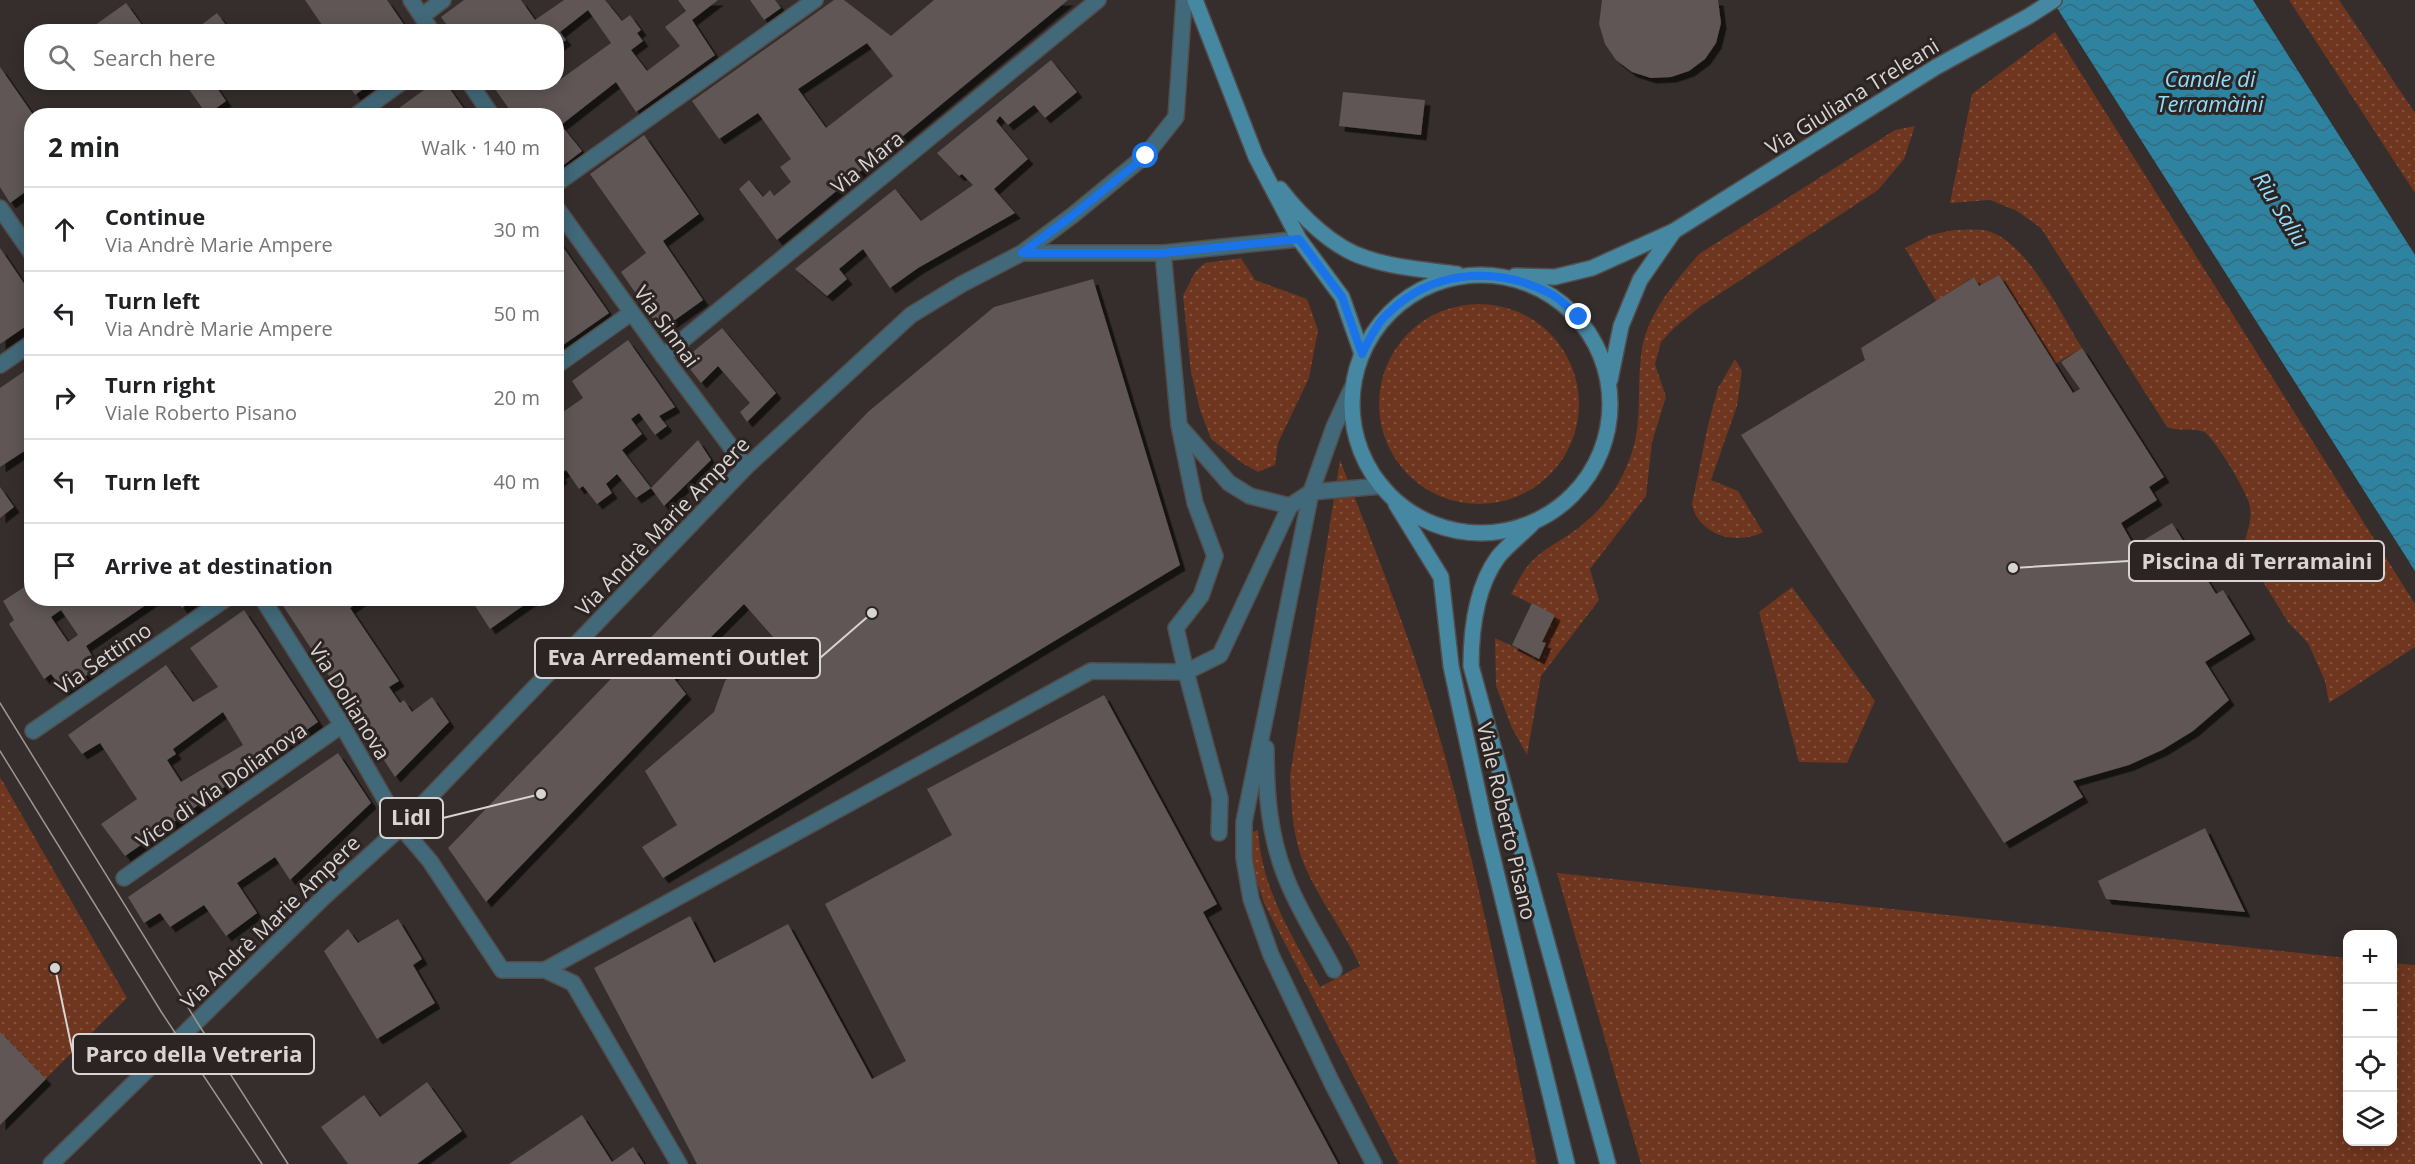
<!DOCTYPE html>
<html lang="en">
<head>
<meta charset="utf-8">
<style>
	:root { --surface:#fff; --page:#f2f2f2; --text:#202124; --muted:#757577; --line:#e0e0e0 }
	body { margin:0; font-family:"Open Sans",sans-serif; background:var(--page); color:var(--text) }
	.controls { position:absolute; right:18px; bottom:18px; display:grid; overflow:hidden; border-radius:12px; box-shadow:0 3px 15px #0003 }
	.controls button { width:54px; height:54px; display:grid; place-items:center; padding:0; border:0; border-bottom:2px solid var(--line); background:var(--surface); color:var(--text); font:30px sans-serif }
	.stop { position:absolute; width:18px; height:18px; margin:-14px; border:4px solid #1a73e8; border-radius:50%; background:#fff }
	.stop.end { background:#1a73e8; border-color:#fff; box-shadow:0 2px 6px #0008 }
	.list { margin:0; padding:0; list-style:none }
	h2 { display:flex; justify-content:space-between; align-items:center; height:78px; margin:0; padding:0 24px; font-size:26px }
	h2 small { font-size:20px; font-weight:400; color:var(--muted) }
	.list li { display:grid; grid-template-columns:39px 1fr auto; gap:18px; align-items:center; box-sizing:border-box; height:84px; padding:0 24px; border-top:2px solid var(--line) }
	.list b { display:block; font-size:22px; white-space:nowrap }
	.list p { margin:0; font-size:20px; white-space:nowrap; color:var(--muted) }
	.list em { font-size:20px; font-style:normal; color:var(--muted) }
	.icon { flex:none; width:33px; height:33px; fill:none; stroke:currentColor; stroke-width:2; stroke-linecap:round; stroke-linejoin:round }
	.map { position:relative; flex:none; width:2415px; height:1164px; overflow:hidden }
	.search { position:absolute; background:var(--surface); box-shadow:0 3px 15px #0003; left:24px; top:24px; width:540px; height:66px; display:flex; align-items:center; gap:15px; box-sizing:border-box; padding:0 21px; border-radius:24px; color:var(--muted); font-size:22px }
	.panel { position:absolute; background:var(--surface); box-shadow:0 3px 15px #0003; left:24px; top:108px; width:540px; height:498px; border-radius:24px }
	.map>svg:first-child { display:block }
</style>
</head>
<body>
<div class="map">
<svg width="2415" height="1164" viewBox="0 0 2415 1164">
	<defs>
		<pattern id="grass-dots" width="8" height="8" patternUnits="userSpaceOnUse" patternTransform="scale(1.5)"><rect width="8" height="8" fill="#6e351f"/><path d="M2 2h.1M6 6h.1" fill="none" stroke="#82513f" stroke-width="1.8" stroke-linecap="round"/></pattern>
		<pattern id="water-waves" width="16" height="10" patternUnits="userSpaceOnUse" patternTransform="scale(1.5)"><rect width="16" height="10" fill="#2e83a1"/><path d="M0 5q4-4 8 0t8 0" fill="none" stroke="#356c7f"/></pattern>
		<filter id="shadow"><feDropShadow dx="5.5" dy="5.5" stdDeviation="0" flood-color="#0009"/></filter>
	</defs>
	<rect width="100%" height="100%" fill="#352e2c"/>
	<g fill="url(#grass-dots)">
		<path d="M 2289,0 L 2339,0 L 2415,113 L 2415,193 Z"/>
		<path d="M 2055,32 L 2415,604 L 2415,647 L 2329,703 L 2325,681 L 2308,643 L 2288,622 L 2242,548 C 2247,535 2252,521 2250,507 C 2250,496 2214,437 2204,432 C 2191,427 2179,432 2167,427 L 2041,228 L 2017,211 L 1990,200 L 1950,203 L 1972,94 Z"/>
		<path d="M 1915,126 L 1904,159 L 1878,190 L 1701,306 L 1675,327 L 1661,342 L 1655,364 L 1666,397 L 1652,442 L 1646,496 L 1590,569 L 1599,600 L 1541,676 L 1527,755 L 1512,728 L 1496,686 L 1495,638 L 1539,659 L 1546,644 L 1542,642 L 1555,615 L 1511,594 C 1516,585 1521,575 1527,567 C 1542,548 1564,540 1582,525 C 1598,512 1613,495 1622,476 C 1645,434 1636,399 1641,356 C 1645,316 1674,283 1699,254 L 1895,130 Z"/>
		<path d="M 1954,230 C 1965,230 1981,228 1991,232 C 2030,247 2060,313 2082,348 L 2055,364 L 1999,275 L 1979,286 L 1973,277 L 1936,301 L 1905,248 L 1930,235 Z"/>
		<path d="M 1241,258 L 1255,280 L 1307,299 L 1318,330 L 1309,378 L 1278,443 L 1275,465 L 1258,472 L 1242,463 L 1211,439 L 1200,410 L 1191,372 L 1183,296 L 1195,272 L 1205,263 Z"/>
		<circle cx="1479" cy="404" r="100"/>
		<path d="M 1735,359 L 1742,371 L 1737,406 L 1711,480 L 1738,491 L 1763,532 C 1736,546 1698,535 1692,504 L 1708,425 L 1718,388 Z"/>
		<path d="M 1340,460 C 1372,542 1405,624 1431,708 C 1476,857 1505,1012 1537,1164 L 1399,1164 L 1264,903 L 1255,875 L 1250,833 L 1258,830 C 1262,891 1292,935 1320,987 L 1360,966 C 1343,928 1311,890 1299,850 C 1292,825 1291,801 1290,776 Z"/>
		<path d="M 1792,587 L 1875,701 L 1847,763 L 1799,762 L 1759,612 Z"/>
		<path d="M 0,777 L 127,998 L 0,1124 Z"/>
		<path d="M 1557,873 L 2347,958 L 2348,1142 L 2392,1142 L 2393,963 L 2415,965 L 2415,1164 L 1641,1164 Z"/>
	</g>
	<path fill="url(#water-waves)" d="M 2052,0 L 2253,0 L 2415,255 L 2415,571 Z"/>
	<g fill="#5e5654" fill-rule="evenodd" filter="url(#shadow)">
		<path d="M 305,0 L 387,0 L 409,32 L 319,32 L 324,28 Z"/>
		<path d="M 464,0 L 521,0 L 535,20 L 564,0 L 605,0 L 622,21 L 630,15 L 641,30 L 637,33 L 643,41 L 631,50 L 647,71 L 680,46 L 665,27 L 686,11 L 678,0 L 718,0 L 692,20 L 715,55 L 636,112 L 616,82 L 561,125 L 582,151 L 556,171 L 556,116 L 514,116 L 490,82 L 552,82 L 554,84 L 611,43 L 588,10 L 560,32 L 566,40 L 556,47 L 556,32 L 452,32 L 441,17 Z"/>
		<path d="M 750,0 L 775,0 L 781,8 L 764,20 Z"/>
		<path d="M 834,0 L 844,0 L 891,36 L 934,0 L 1068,0 L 777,240 L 739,189 L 749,180 L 763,197 L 770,190 L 774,196 L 791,182 L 780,167 L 791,159 L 758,113 L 719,139 L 692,101 ZM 867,43 L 893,76 L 826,128 L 798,89 Z"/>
		<path d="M 1602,0 L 1718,0 L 1721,23 L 1716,43 L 1705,59 L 1689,71 L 1671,77 L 1651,78 L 1632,72 L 1616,60 L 1605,44 L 1599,24 Z"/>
		<path d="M 126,3 L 147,32 L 93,32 L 91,28 Z"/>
		<path d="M 217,13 L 231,32 L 192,32 Z"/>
		<path d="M 1051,60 L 1077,92 L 1045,118 L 1034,105 L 1008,125 L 1000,116 L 996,121 L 1028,159 L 994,189 L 1015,213 L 918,268 L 890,288 L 863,249 L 839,269 L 847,279 L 827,296 L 795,269 L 895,189 L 921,221 L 973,185 L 962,174 L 959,176 L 937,153 Z"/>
		<path d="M 0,67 L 34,116 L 32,116 L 32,187 L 10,203 L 0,187 Z"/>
		<path d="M 184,82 L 213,82 L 226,101 L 207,115 Z"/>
		<path d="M 350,82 L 373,82 L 355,95 L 348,84 Z"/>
		<path d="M 435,82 L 445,82 L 469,116 L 388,116 Z"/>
		<path d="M 1343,92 L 1425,100 L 1421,135 L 1339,126 Z"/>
		<path d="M 644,135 L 699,214 L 663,241 L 703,300 L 661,330 L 621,272 L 646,253 L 590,174 Z"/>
		<path d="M 556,237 L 609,313 L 556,350 Z"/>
		<path d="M 0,248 L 32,295 L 32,322 L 0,344 Z"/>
		<path d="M 1999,275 L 2073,393 L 2080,389 L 2061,362 L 2082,348 L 2164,477 L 2149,487 L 2157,500 L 2121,523 L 2134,546 L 2172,523 L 2216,594 L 2223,590 L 2250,634 L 2205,662 L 2229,700 L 2193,731 L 2162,750 L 2129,765 L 2073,781 L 2083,797 L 2004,843 L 1741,435 L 1865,360 L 1861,348 L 1974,277 L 1979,286 Z"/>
		<path d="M 1093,279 L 1180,565 L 663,878 L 642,847 L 677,825 L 645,771 L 714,712 L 725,681 L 774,638 L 744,604 L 672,676 L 686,694 L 486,902 L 448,848 L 868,412 L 994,307 Z"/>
		<path d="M 722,328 L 776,393 L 747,422 L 740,412 L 750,403 L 718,366 L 701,383 L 683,360 Z"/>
		<path d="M 628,340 L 675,407 L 659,416 L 667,426 L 655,435 L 639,413 L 631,419 L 642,434 L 622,450 L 651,488 L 636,498 L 617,474 L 606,484 L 612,493 L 597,504 L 583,486 L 579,489 L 566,470 L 560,474 L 562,478 L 556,482 L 556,417 L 583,398 L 572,381 Z"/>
		<path d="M 32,366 L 32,446 L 0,467 L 0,388 Z"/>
		<path d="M 698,440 L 711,460 L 664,506 L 651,488 Z"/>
		<path d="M 0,487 L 14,507 L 0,518 Z"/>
		<path d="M 32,582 L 32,598 L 53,598 L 57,604 L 66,598 L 156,598 L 86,646 L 99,667 L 64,691 L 51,674 L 44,679 L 9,624 L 14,620 L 3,601 ZM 61,610 L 78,635 L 68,642 L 51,617 Z"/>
		<path d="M 175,598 L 196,598 L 182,608 Z"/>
		<path d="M 278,598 L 364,598 L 350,608 L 399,681 L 389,687 L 400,703 L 404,700 L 412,712 L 432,697 L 449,722 L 395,777 Z"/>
		<path d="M 470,598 L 534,598 L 490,629 Z"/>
		<path d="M 1532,603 L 1555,615 L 1542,642 L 1546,643 L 1539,659 L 1512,645 Z"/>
		<path d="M 244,610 L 318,722 L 125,856 L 101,824 L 137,799 L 100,743 L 82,754 L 68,735 L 166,665 L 193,702 L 218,687 L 190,648 ZM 223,712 L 243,745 L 181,782 L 167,760 L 176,754 L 173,749 Z"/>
		<path d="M 1104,695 L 1217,904 L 1203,912 L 1338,1164 L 697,1164 L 594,968 L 690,916 L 714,963 L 788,924 L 872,1079 L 906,1061 L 825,904 L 952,835 L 927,789 Z"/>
		<path d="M 338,753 L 371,803 L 290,880 L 275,857 L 237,883 L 257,913 L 226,936 L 204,905 L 170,927 L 160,913 L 144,923 L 128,897 Z"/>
		<path d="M 2205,828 L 2245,912 L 2106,899 L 2098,881 Z"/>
		<path d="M 398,919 L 422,959 L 413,965 L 435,1003 L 377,1039 L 324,951 L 348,929 L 358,943 Z"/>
		<path d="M 0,1032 L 46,1079 L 0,1125 Z"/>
		<path d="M 427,1082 L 462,1131 L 417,1164 L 348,1164 L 321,1127 L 364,1095 L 380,1117 Z"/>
		<path d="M 582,1115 L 612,1162 L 633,1147 L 644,1164 L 509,1164 Z"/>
	</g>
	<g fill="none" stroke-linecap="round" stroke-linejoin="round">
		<g stroke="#524c4a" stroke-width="18">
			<g id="lane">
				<path d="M 1352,388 L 1334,427 L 1311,492 L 1244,822 L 1244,858 L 1251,899 L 1271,955 L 1332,1083 L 1374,1164"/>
				<path d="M 1180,427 L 1229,483 L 1250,496 L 1290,506"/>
				<path d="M 1266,748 C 1266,792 1269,834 1285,875 C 1297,908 1318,939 1334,970"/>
				<path d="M 401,827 L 430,861 L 502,970 L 545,970 L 1091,671 L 1186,672 L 1176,628 L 1201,596 L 1215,556 L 1195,503 L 1179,425 L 1163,253"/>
				<path d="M 1219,833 L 1220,798 L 1186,672 L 1220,655 L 1290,506 L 1311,492 L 1382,486"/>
				<path d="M 545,970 L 573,983 L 679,1164"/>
			</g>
		</g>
		<g stroke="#524c4a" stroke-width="18">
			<g id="street">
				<path d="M 411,0 L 432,32"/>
				<path d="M 422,16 L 443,0"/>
				<path d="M 469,82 L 492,116"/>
				<path d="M 355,116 L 402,82"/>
				<path d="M 556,184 L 815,0"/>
				<path d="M 556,207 L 663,356 L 746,467"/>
				<path d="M 0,208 L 32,254"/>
				<path d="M 1022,253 L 1163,253 L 1299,239"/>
				<path d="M 663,356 L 1098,0"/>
				<path d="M 0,365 L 32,343"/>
				<path d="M 556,366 L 631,313"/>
				<path d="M 262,598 L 342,725 L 401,827"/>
				<path d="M 33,731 L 227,598"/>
				<path d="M 124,878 L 342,725"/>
				<path d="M 51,1164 L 325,896 L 401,827 L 746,467 L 911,315 L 962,284 L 1022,253 L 1073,215 L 1146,155 L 1176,117 L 1184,0"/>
			</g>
		</g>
		<g stroke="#524c4a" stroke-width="18">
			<g id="secondary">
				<path d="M 1195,0 L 1256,157 L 1299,239 L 1342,297 L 1362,354"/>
				<path d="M 1280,189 C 1301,216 1333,248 1366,258 C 1395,268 1427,270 1457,274"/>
				<circle cx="1481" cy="404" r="129"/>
				<path d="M 1515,276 L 1555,277 L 1592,268 L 1674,231 L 1936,67 L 2029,16 L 2054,0"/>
				<path d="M 1610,380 L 1621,326 L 1640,280 L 1674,231"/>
				<path d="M 1396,504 L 1441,577 L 1451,666 L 1486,830 L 1567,1164"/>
				<path d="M 1532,524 C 1521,535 1508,545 1498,557 C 1476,587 1471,630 1471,666 L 1608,1164"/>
			</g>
		</g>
		<use href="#lane" stroke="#416979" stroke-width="15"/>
		<use href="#street" stroke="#416979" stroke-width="15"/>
		<use href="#secondary" stroke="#4688a2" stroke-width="15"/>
		<g stroke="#9b9694" stroke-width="1.5">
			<path d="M 0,703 L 197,1022 L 288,1164"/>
			<path d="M 0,751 L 162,1013 L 262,1164"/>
		</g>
	</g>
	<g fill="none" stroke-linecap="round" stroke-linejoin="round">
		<path stroke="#1a73e8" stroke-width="8" d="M 1146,156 L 1073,215 L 1022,253 L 1163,253 L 1299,239 L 1342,297 L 1362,354 C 1367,343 1373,332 1380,322 C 1384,316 1391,311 1396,306 C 1440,269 1501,267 1551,294 C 1561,299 1570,310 1579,317"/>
	</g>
	<g text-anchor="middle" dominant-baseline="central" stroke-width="6" stroke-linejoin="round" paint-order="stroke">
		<g font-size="21" fill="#d8d4d2" stroke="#2b2422">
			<text transform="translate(1852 96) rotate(-32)">Via Giuliana Treleani</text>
			<text transform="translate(867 162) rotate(-39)">Via Mara</text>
			<text transform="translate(667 326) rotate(54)">Via Sinnai</text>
			<text transform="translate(662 526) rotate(-46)">Via Andrè Marie Ampere</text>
			<text transform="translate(103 658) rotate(-34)">Via Settimo</text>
			<text transform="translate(350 701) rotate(58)">Via Dolianova</text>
			<text transform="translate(221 785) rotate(-35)">Vico di Via Dolianova</text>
			<text transform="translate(1507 821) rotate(77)">Viale Roberto Pisano</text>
			<text transform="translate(270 922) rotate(-44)">Via Andrè Marie Ampere</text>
		</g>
		<g font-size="22" font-style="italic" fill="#90dcfb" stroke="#2b2422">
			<text x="2210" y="78">Canale di<tspan x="2210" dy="25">Terramàini</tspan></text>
			<text transform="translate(2282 209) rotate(58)">Riu Saliu</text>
		</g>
	</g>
	<path fill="none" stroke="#d8d4d2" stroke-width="2" d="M2013 568L2129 561M872 613L820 658M541 794L443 818M55 968L73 1054"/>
	<g fill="#d8d4d2" stroke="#2b2422" stroke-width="2">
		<circle cx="2013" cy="568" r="6"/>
		<circle cx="872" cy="613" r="6"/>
		<circle cx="541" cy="794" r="6"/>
		<circle cx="55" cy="968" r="6"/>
	</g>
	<g fill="#2b2422" stroke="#d8d4d2" stroke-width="2">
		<rect x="2129" y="541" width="255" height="40" rx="6"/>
		<rect x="535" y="638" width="285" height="40" rx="6"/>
		<rect x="380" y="798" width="63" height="40" rx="6"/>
		<rect x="73" y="1034" width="241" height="40" rx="6"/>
	</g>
	<g font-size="22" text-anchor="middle" font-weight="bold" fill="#d8d4d2">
		<text x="2257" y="569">Piscina di Terramaini</text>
		<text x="678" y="665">Eva Arredamenti Outlet</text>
		<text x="411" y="825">Lidl</text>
		<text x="194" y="1062">Parco della Vetreria</text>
	</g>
</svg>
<div class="controls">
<button>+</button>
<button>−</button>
<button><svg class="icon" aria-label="locate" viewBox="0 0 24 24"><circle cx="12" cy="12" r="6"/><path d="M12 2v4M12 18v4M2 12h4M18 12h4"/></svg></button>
<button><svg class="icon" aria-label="layers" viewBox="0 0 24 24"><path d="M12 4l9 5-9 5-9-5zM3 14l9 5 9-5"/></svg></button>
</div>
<div class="stop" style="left:1146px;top:156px"></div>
<div class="stop end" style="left:1579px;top:317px"></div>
<div class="search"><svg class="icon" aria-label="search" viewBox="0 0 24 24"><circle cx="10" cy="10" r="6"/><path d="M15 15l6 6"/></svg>Search here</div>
<section class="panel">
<h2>2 min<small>Walk · 140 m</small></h2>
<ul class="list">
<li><svg class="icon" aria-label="ahead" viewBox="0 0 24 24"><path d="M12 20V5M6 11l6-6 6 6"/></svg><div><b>Continue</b><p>Via Andrè Marie Ampere</p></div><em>30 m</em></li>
<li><svg class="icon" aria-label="left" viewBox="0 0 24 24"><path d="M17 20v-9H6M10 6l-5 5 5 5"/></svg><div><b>Turn left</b><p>Via Andrè Marie Ampere</p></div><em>50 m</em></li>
<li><svg class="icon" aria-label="right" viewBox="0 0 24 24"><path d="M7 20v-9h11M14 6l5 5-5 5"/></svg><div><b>Turn right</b><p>Viale Roberto Pisano</p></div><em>20 m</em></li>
<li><svg class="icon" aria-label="left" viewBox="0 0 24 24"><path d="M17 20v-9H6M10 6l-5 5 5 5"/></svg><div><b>Turn left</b></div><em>40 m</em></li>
<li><svg class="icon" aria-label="arrive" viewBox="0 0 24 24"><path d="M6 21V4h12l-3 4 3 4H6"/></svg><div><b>Arrive at destination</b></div></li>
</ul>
</section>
</div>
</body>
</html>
